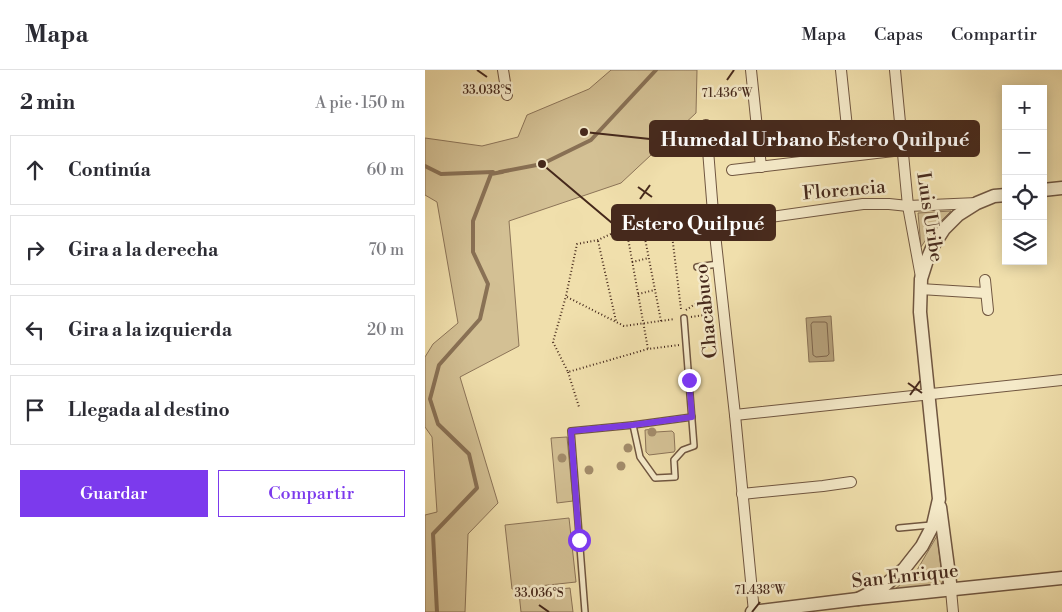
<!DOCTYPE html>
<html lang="es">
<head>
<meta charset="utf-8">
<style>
	:root { --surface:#fff; --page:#f2f2f3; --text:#2b2b33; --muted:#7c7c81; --line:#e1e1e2; --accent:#7c3aed }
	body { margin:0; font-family:"Libre Bodoni",serif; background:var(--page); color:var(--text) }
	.controls { position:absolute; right:15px; top:15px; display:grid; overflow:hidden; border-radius:0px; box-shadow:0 2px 12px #0003 }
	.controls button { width:45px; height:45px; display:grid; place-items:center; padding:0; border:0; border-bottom:1px solid var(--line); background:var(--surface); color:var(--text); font:25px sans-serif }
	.stop { position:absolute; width:15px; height:15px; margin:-11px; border:4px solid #7c3aed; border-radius:50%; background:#fff }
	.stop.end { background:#7c3aed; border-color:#fff; box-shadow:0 1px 5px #0008 }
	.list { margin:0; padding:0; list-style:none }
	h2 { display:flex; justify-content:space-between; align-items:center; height:65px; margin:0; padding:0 20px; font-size:21px }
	h2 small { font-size:16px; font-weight:400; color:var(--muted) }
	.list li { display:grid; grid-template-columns:32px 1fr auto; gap:15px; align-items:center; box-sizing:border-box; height:70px; margin:0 10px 10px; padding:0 10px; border:1px solid var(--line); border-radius:0px }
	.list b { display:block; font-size:19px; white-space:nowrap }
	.list em { font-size:16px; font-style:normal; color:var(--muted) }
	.actions { display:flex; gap:10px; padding:15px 20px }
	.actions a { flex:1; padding:11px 0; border:1px solid var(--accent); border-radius:0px; text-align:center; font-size:18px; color:var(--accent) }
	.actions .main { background:var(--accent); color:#fff }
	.icon { flex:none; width:28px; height:28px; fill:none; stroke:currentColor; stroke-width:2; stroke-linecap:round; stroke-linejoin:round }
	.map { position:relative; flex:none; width:637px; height:542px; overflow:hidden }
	header { display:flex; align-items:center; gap:30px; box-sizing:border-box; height:70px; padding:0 25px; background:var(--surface); border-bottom:1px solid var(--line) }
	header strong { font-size:24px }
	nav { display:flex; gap:28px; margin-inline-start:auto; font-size:18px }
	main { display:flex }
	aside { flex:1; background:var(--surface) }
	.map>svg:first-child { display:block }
</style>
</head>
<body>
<header>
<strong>Mapa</strong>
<nav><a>Mapa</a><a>Capas</a><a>Compartir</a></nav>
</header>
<main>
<aside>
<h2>2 min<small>A pie · 150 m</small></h2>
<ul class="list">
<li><svg class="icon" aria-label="ahead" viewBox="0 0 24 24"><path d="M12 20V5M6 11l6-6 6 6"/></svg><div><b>Continúa</b></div><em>60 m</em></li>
<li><svg class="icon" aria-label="right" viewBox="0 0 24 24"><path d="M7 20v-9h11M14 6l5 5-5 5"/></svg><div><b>Gira a la derecha</b></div><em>70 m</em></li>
<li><svg class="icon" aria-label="left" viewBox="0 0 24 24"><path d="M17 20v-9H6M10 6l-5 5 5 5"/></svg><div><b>Gira a la izquierda</b></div><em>20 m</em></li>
<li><svg class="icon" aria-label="arrive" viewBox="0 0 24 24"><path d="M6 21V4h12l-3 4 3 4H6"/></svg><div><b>Llegada al destino</b></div></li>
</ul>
<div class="actions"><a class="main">Guardar</a><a>Compartir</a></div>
</aside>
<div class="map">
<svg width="637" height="542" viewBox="0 0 637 542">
	<rect width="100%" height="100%" fill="#f0dfac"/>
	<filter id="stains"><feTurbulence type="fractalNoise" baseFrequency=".004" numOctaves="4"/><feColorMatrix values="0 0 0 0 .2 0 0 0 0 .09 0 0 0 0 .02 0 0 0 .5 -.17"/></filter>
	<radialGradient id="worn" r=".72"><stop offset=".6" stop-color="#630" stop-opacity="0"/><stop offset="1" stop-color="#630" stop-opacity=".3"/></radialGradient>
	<g fill="#d3c094" stroke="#8c7458">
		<path d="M 186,0 L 272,0 L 271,43 L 196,113 L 84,151 L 94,276 L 35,307 L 73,433 L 43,464 L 40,542 L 0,542 L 0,445 L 12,442 L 7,367 L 0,357 L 0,287 L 8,274 L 33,253 L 12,132 L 0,125 L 0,68 L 57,76 L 93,67 L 102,45 L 164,19 Z"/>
		<path d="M 526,141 L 508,159 L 496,177 L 493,143 Z"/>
		<path d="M 228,359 L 231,362 L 247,361 L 249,363 L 250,380 L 249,382 L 224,385 L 221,382 L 220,360 Z"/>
		<path d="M 142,367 L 148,431 L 132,433 L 126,368 Z"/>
		<path d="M 144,448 L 151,512 L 87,519 L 80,455 Z"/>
		<path d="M 512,466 L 518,513 L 469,520 L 492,500 Z"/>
		<path d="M 145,518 L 148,542 L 96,542 L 94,523 Z"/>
	</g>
	<path fill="#b6a17b" stroke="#897155" d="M 406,246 L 409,291 L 384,292 L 381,248 Z"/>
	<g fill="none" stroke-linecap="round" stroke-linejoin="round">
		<path stroke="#7e654c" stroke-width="1" d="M 388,252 L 400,252 L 402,253 L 404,284 L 402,286 L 391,287 L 388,285 L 386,255 Z"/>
		<g stroke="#897155" stroke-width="4">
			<path d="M 0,96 L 16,104 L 68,102"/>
			<path d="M 75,102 L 117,94 L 166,70 L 231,0"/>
			<path d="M 12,542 L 8,464 L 52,418 L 44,384 L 13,354 L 5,329 L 14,295 L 55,249 L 63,214 L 48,182 L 48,151 L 66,104 L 77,102"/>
		</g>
		<g stroke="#705640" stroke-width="8">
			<g id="service">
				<path d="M 268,161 L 289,159"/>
				<path d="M 272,197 L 293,194"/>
				<path d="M 208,355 L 215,387 L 230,408 L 250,407 L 249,390 L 258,380 L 269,376 L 259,248"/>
				<path d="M 474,458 L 506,455"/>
				<path d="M 160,542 L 146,361 L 208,355 L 267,347"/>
			</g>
		</g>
		<g stroke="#705640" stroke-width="12">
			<g id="minor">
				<path d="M 78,0 L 82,25"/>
				<path d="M 326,0 L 336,97"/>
				<path d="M 416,0 L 425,86"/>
				<path d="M 470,0 L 483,136 L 496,207"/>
				<path d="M 281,55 L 289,155 L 310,345 L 329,542"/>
				<path d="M 307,100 L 477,80"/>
				<path d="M 289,155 L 438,134 L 464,134 L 483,136 L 552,133"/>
				<path d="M 560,210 L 563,240"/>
				<path d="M 495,219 L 560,223"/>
				<path d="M 310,345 L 637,310"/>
				<path d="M 317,424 L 398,416 L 426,412"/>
				<path d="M 526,520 L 528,542"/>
			</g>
		</g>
		<g stroke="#705640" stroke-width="15">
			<g id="tertiary">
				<path d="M 618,120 L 637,118"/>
				<path d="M 515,437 L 526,520"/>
				<path d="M 433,529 L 459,516 L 479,499 L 497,476 L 508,455 L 514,429 L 495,242 L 496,209 L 502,190 L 508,176 L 519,159 L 533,145 L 552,133 L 569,126 L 581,125"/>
				<path d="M 327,542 L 433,529 L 637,508"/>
			</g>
		</g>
		<g stroke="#46291c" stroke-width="2" stroke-dasharray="1 2.5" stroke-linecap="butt">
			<path d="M 201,157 L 223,279"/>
			<path d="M 247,165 L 256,239"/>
			<path d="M 173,171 L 191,251"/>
			<path d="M 207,192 L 224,188"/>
			<path d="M 213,224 L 230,220"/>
			<path d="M 142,227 L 199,256 L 250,249"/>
			<path d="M 261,240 L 275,231 L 285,229"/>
			<path d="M 266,247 L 286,244 L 286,236"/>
			<path d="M 236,251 L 217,153 L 201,157 L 173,170 L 152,174 L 141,226 L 128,272 L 143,302 L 223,279 L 254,275"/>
			<path d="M 143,302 L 154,337"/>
		</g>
		<use href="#service" stroke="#f5eac9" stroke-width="5"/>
		<use href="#minor" stroke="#f5eac9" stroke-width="10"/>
		<use href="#tertiary" stroke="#f5eac9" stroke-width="12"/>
	</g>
	<g fill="#a28b6a">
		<circle cx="227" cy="362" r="4.5"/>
		<circle cx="203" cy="378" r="4.5"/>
		<circle cx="137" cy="388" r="4.5"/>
		<circle cx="196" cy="396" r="4.5"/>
		<circle cx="164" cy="400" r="4.5"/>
	</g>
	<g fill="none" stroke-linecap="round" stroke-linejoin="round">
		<path stroke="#7c3aed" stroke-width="6" d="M 154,470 L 146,361 L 208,355 L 267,347 L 264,310"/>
	</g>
	<path fill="none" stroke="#46291c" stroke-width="2" d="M 52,0 L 62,7M 302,10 L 309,0M 213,117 L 227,127M 215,129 L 225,115M 483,313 L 497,323M 485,325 L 495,311M 114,535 L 124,542M 327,542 L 335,532"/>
	<g text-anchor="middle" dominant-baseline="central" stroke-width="5" stroke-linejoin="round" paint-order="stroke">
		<g font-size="19" fill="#46291c" stroke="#f5eac9">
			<text transform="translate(419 120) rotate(-5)">Florencia</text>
			<text transform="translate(505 147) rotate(81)">Luis Uribe</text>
			<text transform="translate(281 241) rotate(-96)">Chacabuco</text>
			<text transform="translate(480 506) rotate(-6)">San Enrique</text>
		</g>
	</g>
	<g font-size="12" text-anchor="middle" fill="#46291c" stroke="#f5eac9" stroke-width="5" stroke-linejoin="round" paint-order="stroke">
		<text x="62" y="24">33.038°S</text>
		<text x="302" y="27">71.436°W</text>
		<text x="335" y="524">71.438°W</text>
		<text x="114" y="527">33.036°S</text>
	</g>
	<path fill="none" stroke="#46291c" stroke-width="2" d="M159 62L225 69M117 94L187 153"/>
	<g fill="#46291c" stroke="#f5eac9" stroke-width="2">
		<circle cx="159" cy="62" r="5"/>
		<circle cx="117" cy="94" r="5"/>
	</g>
	<g fill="#46291c" stroke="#46291c" stroke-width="2">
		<rect x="225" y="51" width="329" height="35" rx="5"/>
		<rect x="187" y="135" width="163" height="35" rx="5"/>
	</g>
	<g font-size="20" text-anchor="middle" font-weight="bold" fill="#fff">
		<text x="390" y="76">Humedal Urbano Estero Quilpué</text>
		<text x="268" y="160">Estero Quilpué</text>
	</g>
	<rect width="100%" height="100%" filter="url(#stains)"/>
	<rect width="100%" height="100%" fill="url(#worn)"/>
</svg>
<div class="controls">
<button>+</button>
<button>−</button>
<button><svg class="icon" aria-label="locate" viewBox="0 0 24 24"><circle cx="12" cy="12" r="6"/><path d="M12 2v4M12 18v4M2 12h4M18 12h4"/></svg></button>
<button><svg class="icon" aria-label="layers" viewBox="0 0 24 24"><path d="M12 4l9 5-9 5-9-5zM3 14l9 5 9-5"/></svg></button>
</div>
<div class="stop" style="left:154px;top:470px"></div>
<div class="stop end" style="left:264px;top:310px"></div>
</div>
</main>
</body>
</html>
